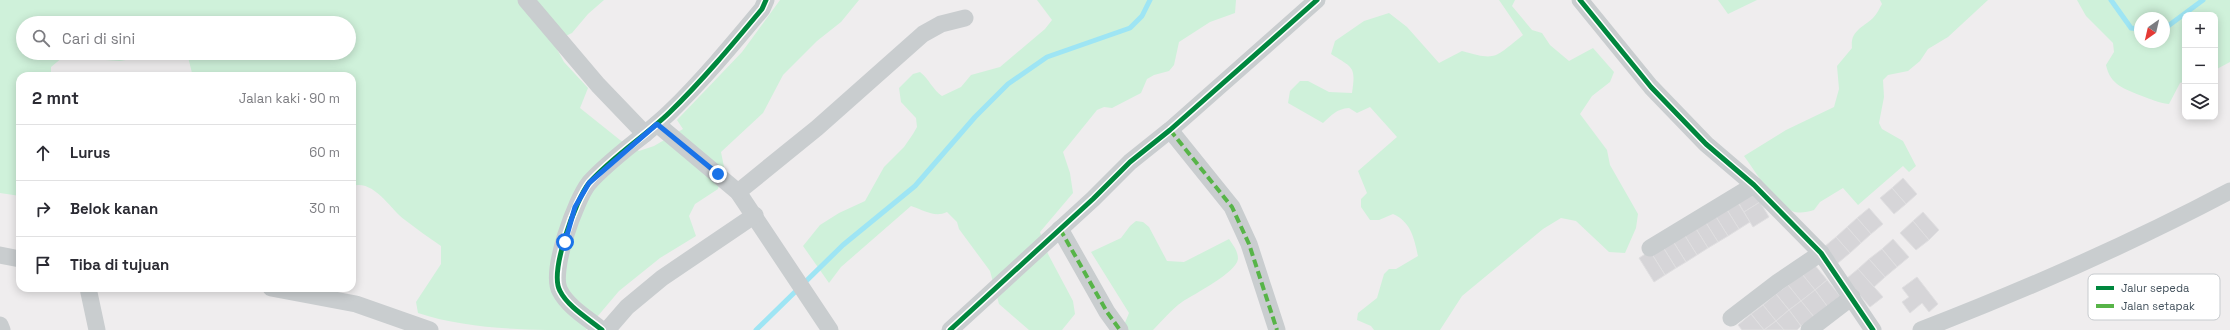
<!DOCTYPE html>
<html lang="id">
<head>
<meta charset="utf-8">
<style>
	:root { --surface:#fff; --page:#f2f2f3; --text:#2b2b33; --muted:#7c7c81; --line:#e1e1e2 }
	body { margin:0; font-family:"Space Grotesk",sans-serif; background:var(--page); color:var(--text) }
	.controls { position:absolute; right:12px; top:12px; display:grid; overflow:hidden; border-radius:8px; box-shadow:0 2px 10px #0003 }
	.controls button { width:36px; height:36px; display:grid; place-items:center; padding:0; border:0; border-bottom:1px solid var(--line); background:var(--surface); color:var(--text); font:20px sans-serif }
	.compass { position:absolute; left:2134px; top:12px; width:36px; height:36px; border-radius:50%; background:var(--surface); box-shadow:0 2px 10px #0003; rotate:214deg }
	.stop { position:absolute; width:12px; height:12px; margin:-9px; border:3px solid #1a73e8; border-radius:50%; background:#fff }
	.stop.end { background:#1a73e8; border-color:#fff; box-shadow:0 1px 4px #0008 }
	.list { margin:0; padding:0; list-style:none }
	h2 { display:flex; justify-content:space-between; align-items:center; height:52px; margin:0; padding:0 16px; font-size:17px }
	h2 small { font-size:13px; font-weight:400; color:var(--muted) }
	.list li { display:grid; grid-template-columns:26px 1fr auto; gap:12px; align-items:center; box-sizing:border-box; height:56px; padding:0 16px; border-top:1px solid var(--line) }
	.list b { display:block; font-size:15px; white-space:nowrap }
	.list em { font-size:13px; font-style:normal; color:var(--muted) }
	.icon { flex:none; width:22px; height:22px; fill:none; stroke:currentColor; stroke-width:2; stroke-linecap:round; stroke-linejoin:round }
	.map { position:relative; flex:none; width:2230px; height:330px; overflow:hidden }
	.search { position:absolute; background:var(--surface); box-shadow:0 2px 10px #0003; left:16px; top:16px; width:340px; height:44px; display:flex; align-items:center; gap:10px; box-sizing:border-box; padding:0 14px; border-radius:22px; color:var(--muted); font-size:15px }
	.panel { position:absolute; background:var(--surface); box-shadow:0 2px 10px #0003; left:16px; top:72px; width:340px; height:220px; border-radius:12px }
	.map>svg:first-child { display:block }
</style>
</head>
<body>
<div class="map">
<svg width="2230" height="330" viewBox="0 0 2230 330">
	<rect width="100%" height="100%" fill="#efedee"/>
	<g fill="#cff1da" fill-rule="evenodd">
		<path d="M 0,0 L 604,0 L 588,14 L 572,33 L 553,42 L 564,62 L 588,88 L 580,108 L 620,140 L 639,151 L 654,146 L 683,129 L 677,120 L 742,52 L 780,0 L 859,0 L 841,22 L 817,41 L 783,75 L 763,113 L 721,152 L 724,167 L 718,189 L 695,204 L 689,216 L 696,236 L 660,258 L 619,291 L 586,330 C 530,330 469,330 418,313 L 416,302 L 441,264 L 441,246 C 429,238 417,229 405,220 C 390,209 374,179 352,186 L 352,76 L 189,76 L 192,73 L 187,53 L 349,53 L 349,23 L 23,23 L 23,53 L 165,53 L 120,61 L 63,57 L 51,67 L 51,76 L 20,76 L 20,196 L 0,193 Z"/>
		<path d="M 1037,0 L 1236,0 L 1235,13 L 1210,22 L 1179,42 L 1174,65 L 1169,71 L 1154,75 L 1147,79 L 1141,93 L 1112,108 L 1104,107 L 1097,110 L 1063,152 L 1070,173 L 1073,193 L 1040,232 L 1048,254 L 1073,301 L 1075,314 L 1062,330 L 1029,330 L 999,304 L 990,271 L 959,229 L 957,222 L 947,212 C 934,218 924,210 911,206 L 841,267 L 829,283 L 803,246 L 820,225 L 839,213 L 865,201 L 884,167 L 904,147 L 913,134 L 917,127 L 916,118 L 901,102 L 899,88 L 913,74 L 920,72 C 929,79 933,90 942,96 L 961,87 L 971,75 L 1000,67 L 1045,29 L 1052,20 Z"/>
		<path d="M 1499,0 L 1515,0 L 1512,6 L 1532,30 L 1542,33 L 1550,45 L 1569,61 L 1593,48 L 1614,72 L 1610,82 L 1592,96 L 1580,114 L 1607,150 L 1610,165 L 1638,214 L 1636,228 L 1625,253 L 1609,252 L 1576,221 L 1561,218 L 1543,229 L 1462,296 L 1440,330 L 1374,330 L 1371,326 L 1357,320 L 1358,313 L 1377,298 L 1384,274 L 1389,269 L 1396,269 L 1418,256 C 1414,238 1411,222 1393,214 L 1379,220 L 1370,220 L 1361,207 L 1361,199 L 1367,193 L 1358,171 L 1397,137 L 1370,107 L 1357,113 L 1349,108 C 1336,109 1332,115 1323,123 L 1288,103 L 1290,91 L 1300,81 L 1308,81 L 1329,92 L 1352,93 C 1356,66 1353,68 1331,54 L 1335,41 L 1364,21 L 1389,13 L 1407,27 L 1439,63 L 1462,51 C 1497,61 1494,58 1523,35 Z"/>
		<path d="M 1718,0 L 1757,0 L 1728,14 Z"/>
		<path d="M 1880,0 L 1988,0 L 1948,37 L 1928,49 L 1920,61 L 1908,71 L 1888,75 L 1883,80 L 1884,97 L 1879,123 L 1882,129 L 1903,141 L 1916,166 L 1909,172 L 1903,166 L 1858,205 L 1843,188 L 1820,202 L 1814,210 C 1807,212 1799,214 1792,211 C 1775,204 1755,171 1744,156 L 1786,130 L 1834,107 L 1839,89 L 1837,66 L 1852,48 C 1850,31 1862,28 1873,18 C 1877,14 1879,9 1882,4 Z"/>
		<path d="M 2077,0 L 2230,0 L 2230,62 L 2215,70 L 2215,15 L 2185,15 L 2185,81 L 2180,83 L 2169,104 C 2158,103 2151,99 2142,96 C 2125,89 2110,85 2106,65 L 2114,52 L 2113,43 L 2086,16 ZM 2140,18 L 2164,18 L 2164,42 L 2140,42 Z"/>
		<path d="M 1136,221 L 1143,222 L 1149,227 L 1167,261 L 1184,262 L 1229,239 C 1233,245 1238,251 1238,259 C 1236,273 1194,294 1182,302 C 1172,309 1162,321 1153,330 L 1122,330 L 1129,313 L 1091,252 L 1121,238 L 1130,226 Z"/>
	</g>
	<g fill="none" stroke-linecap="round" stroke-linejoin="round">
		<g stroke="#9ee5f4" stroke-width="5">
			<path d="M 2111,0 L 2131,28 L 2140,29"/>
			<path d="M 2164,29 L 2203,0"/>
			<path d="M 756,330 L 843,245 L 915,186 L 975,117 L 1008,84 L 1047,57 L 1130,28 L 1142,16 L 1150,0"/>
		</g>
	</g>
	<g fill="#d6d5d8" stroke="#e0dfe1">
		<path d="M 1903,178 L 1917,194 L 1906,204 L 1892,188 Z"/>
		<path d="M 1892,188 L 1906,204 L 1894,214 L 1880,198 Z"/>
		<path d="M 1752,190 L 1760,202 L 1744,212 L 1737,200 Z"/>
		<path d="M 1735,198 L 1750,222 L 1739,229 L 1724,205 Z"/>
		<path d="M 1760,202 L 1769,217 L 1753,227 L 1744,212 Z"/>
		<path d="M 1724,205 L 1739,229 L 1728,236 L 1713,212 Z"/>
		<path d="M 1869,208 L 1883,224 L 1871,234 L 1857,218 Z"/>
		<path d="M 1713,212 L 1728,236 L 1718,242 L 1703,218 Z"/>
		<path d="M 1923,212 L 1939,230 L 1929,240 L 1913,221 Z"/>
		<path d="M 1703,218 L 1718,242 L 1708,248 L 1693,224 Z"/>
		<path d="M 1857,218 L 1871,234 L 1861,243 L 1847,227 Z"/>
		<path d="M 1913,221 L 1929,240 L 1916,250 L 1900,233 Z"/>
		<path d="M 1693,224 L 1708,248 L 1697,255 L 1682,231 Z"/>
		<path d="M 1847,227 L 1861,243 L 1850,253 L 1836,237 Z"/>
		<path d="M 1682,231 L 1697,255 L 1686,262 L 1671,238 Z"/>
		<path d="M 1836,237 L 1850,253 L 1838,263 L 1824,247 Z"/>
		<path d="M 1671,238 L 1686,262 L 1676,268 L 1661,244 Z"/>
		<path d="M 1893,239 L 1909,257 L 1897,267 L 1882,249 Z"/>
		<path d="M 1661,244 L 1676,268 L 1665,275 L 1650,251 Z"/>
		<path d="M 1882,249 L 1897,267 L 1885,277 L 1869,259 Z"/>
		<path d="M 1650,251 L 1665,275 L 1654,282 L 1639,258 Z"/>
		<path d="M 1869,259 L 1885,277 L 1874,287 L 1858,269 Z"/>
		<path d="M 1814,264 L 1827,280 L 1815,290 L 1802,274 Z"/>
		<path d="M 1858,269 L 1883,297 L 1870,307 L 1846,279 Z"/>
		<path d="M 1802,274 L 1815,290 L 1801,301 L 1788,285 Z"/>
		<path d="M 1917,277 L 1938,304 L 1929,312 L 1922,303 L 1910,313 L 1902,302 L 1909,297 L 1902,288 Z"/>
		<path d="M 1827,280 L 1840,296 L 1827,306 L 1815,290 Z"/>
		<path d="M 1788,285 L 1801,301 L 1789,310 L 1776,294 Z"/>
		<path d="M 1815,290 L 1827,306 L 1814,317 L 1801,301 Z"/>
		<path d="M 1776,294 L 1789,310 L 1776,321 L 1763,305 Z"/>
		<path d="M 1801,301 L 1814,317 L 1801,326 L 1789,310 Z"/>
		<path d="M 1763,305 L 1776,321 L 1764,330 L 1751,314 Z"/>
		<path d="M 1789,310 L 1801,326 L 1797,330 L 1784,330 L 1776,321 Z"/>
		<path d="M 1751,314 L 1764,330 L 1742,330 L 1738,325 Z"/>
		<path d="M 1776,321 L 1784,330 L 1764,330 Z"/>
	</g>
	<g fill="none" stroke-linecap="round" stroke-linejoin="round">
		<g stroke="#c9cdcf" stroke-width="17">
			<path d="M 526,0 L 598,85 L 645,134"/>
			<path d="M 1580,0 L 1651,87 L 1706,144 L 1754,185 L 1821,253 L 1873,330"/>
			<path d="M 657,124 L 738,192 L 830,330"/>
			<path d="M 1170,130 L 1232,207 L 1249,244 L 1277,330"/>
			<path d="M 738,192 L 817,128 L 923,34 L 941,24 L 965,18"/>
			<path d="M 1060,229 L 1107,312 L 1120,330"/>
			<path d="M 1650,248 L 1754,185"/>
			<path d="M 0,255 L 20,259"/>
			<path d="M 88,288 L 97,330"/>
			<path d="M 271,288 L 356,304 L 430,330"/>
			<path d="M 1731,318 L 1778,282 L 1821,253"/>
			<path d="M 0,325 L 2,330"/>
			<path d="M 602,330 C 589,319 568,307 560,291 C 549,272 576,199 589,183 C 612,157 644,137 669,113 C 702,81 732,45 762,9 L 766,0"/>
			<path d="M 607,330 L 627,307 L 662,278 L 755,215"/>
			<path d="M 950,330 L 1093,199 L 1130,162 L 1170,130 L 1317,0"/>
			<path d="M 1809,330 L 1852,297"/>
			<path d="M 1921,330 C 2027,289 2130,244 2230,191"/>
		</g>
		<g stroke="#57b448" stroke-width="4" stroke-dasharray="8 4" stroke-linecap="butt">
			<path d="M 1170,130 L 1232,207 L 1249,244 L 1277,330"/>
			<path d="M 1060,229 L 1107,312 L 1120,330"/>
		</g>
		<g stroke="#fff" stroke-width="8">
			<g id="cycleway">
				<path d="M 1580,0 L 1651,87 L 1706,144 L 1754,185 L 1821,253 L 1873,330"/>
				<path d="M 602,330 C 589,319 568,307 560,291 C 549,272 576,199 589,183 C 612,157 644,137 669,113 C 702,81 732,45 762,9 L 766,0"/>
				<path d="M 950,330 L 1093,199 L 1130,162 L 1170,130 L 1317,0"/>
			</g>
		</g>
		<use href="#cycleway" stroke="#00873e" stroke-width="5"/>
	</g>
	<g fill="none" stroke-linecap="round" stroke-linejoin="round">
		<path stroke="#1a73e8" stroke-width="5" d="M 565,242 L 575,207 L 589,183 L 657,124 L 718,174"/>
	</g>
	<rect x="2088" y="274" width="132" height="46" rx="6" fill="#fff" stroke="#c7cbce" stroke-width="1"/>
	<rect x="2096" y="286" width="18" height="4" fill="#00873e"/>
	<rect x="2096" y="304" width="18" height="4" fill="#57b448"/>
	<g font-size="11" fill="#43515c">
		<text x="2121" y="292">Jalur sepeda</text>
		<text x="2121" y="310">Jalan setapak</text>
	</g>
</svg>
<div class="controls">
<button>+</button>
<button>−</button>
<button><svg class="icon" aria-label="layers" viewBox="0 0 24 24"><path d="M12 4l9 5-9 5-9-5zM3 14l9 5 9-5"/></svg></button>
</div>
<svg class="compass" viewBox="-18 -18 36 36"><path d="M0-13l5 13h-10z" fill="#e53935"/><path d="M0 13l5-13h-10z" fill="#7c7c81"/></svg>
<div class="stop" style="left:565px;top:242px"></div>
<div class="stop end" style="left:718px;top:174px"></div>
<div class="search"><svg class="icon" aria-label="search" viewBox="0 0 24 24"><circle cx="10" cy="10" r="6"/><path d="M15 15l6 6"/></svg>Cari di sini</div>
<section class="panel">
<h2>2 mnt<small>Jalan kaki · 90 m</small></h2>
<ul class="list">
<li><svg class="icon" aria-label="ahead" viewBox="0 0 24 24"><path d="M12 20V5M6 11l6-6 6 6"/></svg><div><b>Lurus</b></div><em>60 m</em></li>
<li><svg class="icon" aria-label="right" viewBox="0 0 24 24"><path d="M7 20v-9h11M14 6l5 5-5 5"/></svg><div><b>Belok kanan</b></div><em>30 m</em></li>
<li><svg class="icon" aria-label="arrive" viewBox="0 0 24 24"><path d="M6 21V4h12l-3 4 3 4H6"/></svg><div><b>Tiba di tujuan</b></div></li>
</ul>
</section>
</div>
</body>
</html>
